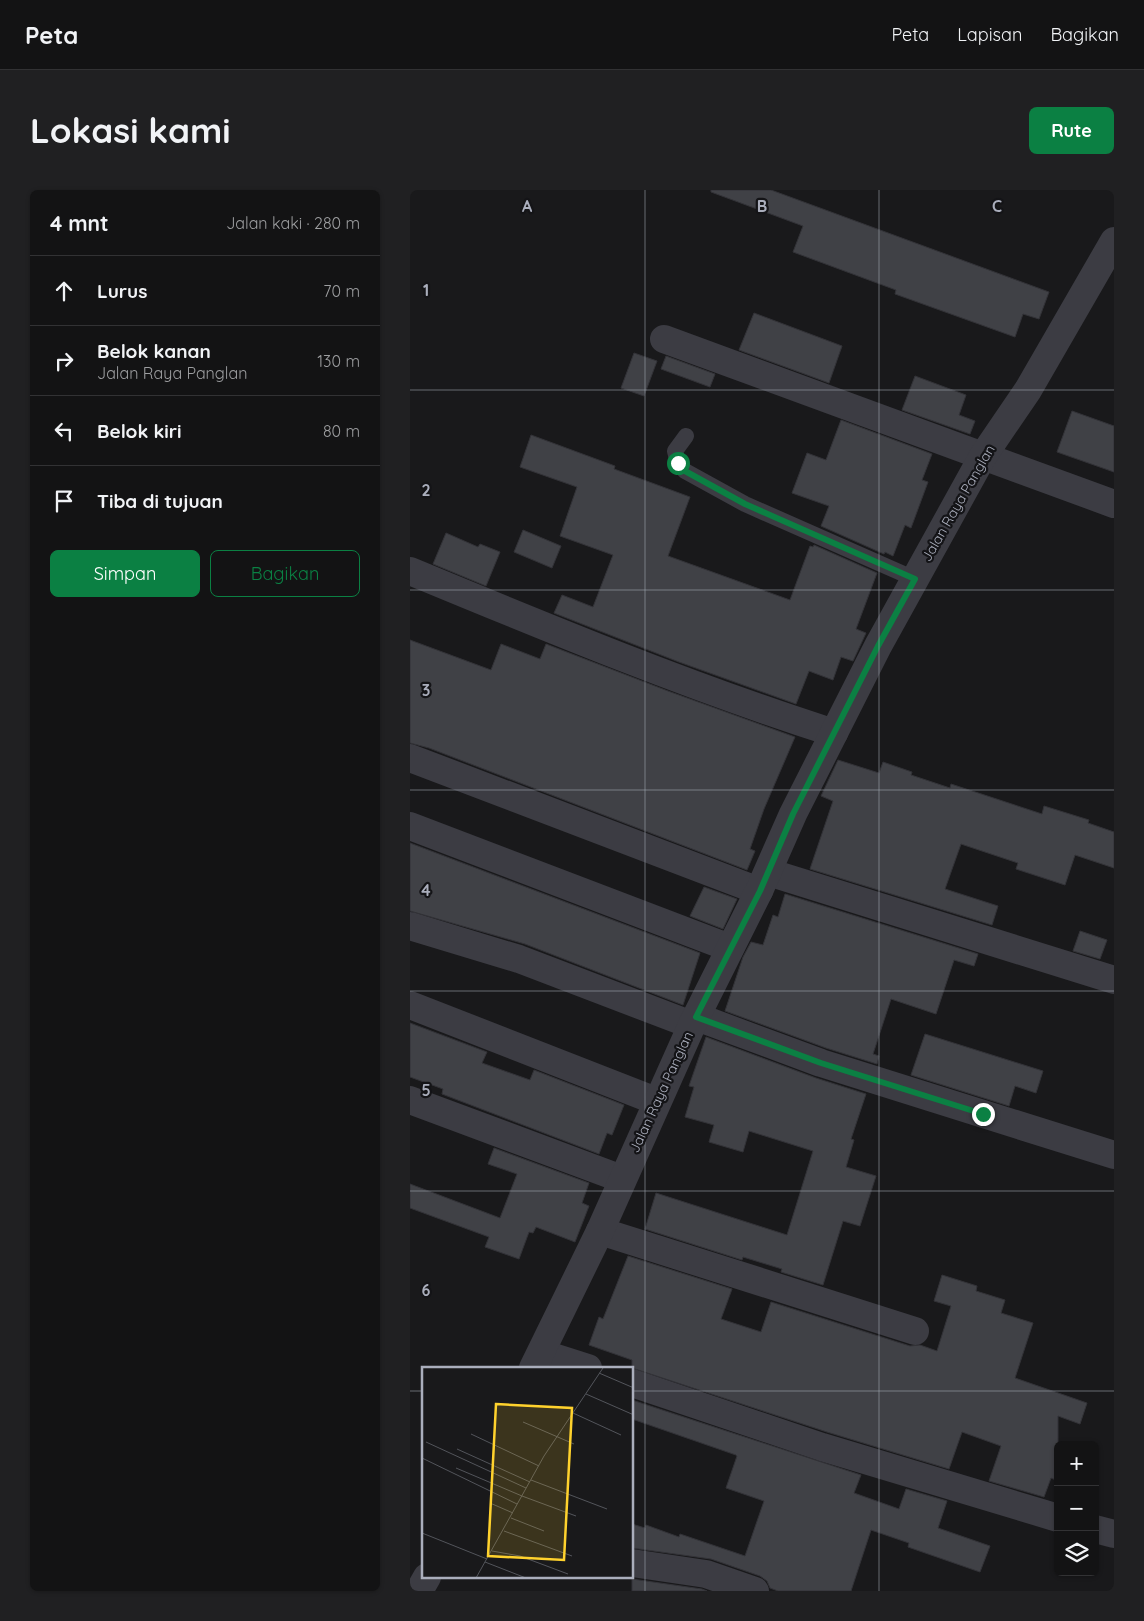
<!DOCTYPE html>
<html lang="id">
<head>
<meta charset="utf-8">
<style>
	:root { --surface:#131314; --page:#202022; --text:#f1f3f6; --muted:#9d9ea0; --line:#323234; --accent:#0b8043 }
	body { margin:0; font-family:Quicksand,sans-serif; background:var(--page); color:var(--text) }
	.controls { position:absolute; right:15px; bottom:15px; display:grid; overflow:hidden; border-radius:8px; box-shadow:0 1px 4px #0004 }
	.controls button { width:45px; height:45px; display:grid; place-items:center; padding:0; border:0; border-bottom:1px solid var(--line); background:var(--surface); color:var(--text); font:25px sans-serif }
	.stop { position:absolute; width:15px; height:15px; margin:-11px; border:4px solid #0b8043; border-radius:50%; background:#fff }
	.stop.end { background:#0b8043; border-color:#fff; box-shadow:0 1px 5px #0008 }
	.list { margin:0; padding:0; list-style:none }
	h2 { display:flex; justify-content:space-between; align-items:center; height:65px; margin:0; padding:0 20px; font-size:21px }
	h2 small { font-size:16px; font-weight:400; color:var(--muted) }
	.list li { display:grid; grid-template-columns:32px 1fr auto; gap:15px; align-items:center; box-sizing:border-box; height:70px; padding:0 20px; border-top:1px solid var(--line) }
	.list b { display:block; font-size:19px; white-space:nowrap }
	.list p { margin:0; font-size:16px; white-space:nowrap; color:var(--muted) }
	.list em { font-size:16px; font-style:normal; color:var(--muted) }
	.actions { display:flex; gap:10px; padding:15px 20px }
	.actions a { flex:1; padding:11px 0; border:1px solid var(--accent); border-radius:8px; text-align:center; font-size:18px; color:var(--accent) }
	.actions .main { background:var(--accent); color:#fff }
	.icon { flex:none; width:28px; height:28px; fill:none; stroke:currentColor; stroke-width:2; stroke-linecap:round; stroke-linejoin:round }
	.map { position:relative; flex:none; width:704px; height:1401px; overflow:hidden; border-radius:8px }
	header { display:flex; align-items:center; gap:30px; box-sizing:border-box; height:70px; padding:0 25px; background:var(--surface); border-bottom:1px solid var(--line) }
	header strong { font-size:24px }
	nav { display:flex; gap:28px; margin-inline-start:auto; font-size:18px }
	.intro { display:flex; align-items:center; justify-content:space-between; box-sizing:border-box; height:120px; padding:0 30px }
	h1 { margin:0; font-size:35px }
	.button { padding:12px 22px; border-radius:8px; background:var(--accent); color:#fff; font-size:18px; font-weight:700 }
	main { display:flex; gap:30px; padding:0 30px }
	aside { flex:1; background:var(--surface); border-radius:8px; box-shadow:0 1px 4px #0004 }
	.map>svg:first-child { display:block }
</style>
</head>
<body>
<header>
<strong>Peta</strong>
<nav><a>Peta</a><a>Lapisan</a><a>Bagikan</a></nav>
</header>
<div class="intro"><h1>Lokasi kami</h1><a class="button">Rute</a></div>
<main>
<aside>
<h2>4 mnt<small>Jalan kaki · 280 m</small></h2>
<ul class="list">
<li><svg class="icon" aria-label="ahead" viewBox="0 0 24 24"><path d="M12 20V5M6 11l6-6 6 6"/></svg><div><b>Lurus</b></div><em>70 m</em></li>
<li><svg class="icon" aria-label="right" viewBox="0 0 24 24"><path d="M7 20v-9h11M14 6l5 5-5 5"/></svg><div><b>Belok kanan</b><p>Jalan Raya Panglan</p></div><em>130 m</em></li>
<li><svg class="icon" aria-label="left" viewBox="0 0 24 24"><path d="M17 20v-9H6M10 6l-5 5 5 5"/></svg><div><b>Belok kiri</b></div><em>80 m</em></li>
<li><svg class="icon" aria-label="arrive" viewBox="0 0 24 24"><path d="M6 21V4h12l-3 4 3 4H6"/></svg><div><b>Tiba di tujuan</b></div></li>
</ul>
<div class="actions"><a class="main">Simpan</a><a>Bagikan</a></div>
</aside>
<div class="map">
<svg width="704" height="1401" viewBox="0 0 704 1401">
	<rect width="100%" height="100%" fill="#19191b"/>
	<g fill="#404146" stroke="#333338">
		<path d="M 301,0 L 361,0 L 639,102 L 629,129 L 613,124 L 605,147 L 485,104 L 486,100 L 383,62 L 393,36 L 301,2 Z"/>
		<path d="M 344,123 L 432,156 L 419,193 L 329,160 Z"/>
		<path d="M 224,163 L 247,171 L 234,206 L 211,198 Z"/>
		<path d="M 256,166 L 305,184 L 300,197 L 251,179 Z"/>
		<path d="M 505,186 L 556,205 L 549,225 L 565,231 L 560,244 L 492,220 Z"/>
		<path d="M 662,221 L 704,236 L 704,282 L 647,262 Z"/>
		<path d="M 431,230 L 522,264 L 512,290 L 518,292 L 501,338 L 495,335 L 483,366 L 475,362 L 474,364 L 411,336 L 419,316 L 382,303 L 397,263 L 416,270 Z"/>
		<path d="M 121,245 L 205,276 L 204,279 L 280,307 L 258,366 L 380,410 L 400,356 L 403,357 L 404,355 L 467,383 L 446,439 L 456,443 L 443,471 L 431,467 L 423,490 L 399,481 L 386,514 L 269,472 L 144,423 L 152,405 L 183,417 L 203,365 L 150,346 L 167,297 L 110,277 Z"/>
		<path d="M 113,340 L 151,356 L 142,378 L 104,362 Z"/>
		<path d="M 36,343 L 68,357 L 70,354 L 90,362 L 76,396 L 23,374 Z"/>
		<path d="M 0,450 L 81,480 L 91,454 L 130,469 L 136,454 L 258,501 L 385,547 L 354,619 L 340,659 L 345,661 L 337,680 L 19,558 L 0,553 Z"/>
		<path d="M 428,570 L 469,583 L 473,572 L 502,582 L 501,585 L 540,598 L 541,594 L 632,624 L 634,616 L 679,630 L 678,633 L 704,642 L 704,678 L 665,665 L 655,695 L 606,679 L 608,673 L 551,654 L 535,699 L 588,716 L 582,735 L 400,679 L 423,611 L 411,606 Z"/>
		<path d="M 0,653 L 290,763 L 273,815 L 115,754 L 0,721 Z"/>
		<path d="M 294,697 L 327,709 L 313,739 L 280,726 Z"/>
		<path d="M 375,704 L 568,764 L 564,776 L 544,770 L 526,824 L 481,809 L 463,864 L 469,866 L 467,874 L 416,858 L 315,821 L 333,767 L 341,752 L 353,755 L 363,725 L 368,727 Z"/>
		<path d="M 670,741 L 697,750 L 690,769 L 663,761 Z"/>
		<path d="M 0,833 L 77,862 L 72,873 L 120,890 L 124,880 L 214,915 L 202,945 L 197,943 L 189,964 L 32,904 L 33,899 L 0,887 Z"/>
		<path d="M 515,844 L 633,881 L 626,903 L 605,896 L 599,916 L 501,885 Z"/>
		<path d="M 296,847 L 406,888 L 456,904 L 441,949 L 444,950 L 436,977 L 466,986 L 450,1036 L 433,1031 L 413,1095 L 371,1082 L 372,1079 L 333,1067 L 332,1070 L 235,1039 L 246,1003 L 377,1045 L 403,961 L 339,941 L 333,962 L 299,952 L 304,935 L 275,927 L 284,897 L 279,896 Z"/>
		<path d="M 84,958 L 179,993 L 172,1013 L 179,1016 L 165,1052 L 126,1037 L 123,1043 L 119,1042 L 109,1069 L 75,1057 L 79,1047 L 0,1018 L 0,994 L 90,1028 L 107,984 L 78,974 Z"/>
		<path d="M 218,1066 L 322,1099 L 311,1129 L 351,1142 L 361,1112 L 500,1156 L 510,1155 L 527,1161 L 541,1116 L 524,1111 L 532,1085 L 567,1096 L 566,1101 L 595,1110 L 591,1123 L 623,1133 L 605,1188 L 677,1213 L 670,1234 L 648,1226 L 648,1291 L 641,1288 L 634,1307 L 579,1291 L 591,1256 L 552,1242 L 539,1279 L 417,1242 L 222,1178 L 222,1170 L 179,1155 L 189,1127 L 193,1129 Z"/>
		<path d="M 222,1210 L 451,1285 L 444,1303 L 489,1319 L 496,1299 L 537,1311 L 528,1338 L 580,1356 L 570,1382 L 498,1357 L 499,1353 L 461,1340 L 441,1401 L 368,1401 L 360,1398 L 357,1391 L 350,1386 L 301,1369 L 222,1358 L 222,1334 L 235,1338 L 236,1335 L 269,1347 L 270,1344 L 335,1366 L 354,1311 L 316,1298 L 327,1266 L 326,1265 L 222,1229 Z"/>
		<path d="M 222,1389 L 292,1399 L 297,1401 L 222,1401 Z"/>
	</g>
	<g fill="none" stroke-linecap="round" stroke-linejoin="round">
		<path stroke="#3c3c43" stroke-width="16" d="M 276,246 L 265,261 L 268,273 L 275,281 L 335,314 L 505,389"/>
		<g stroke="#3c3c43" stroke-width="28">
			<path d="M 254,149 L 704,314"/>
			<path d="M 0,381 C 140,439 280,497 424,543"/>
			<path d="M 0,568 L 349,701"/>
			<path d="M 0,636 L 320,758"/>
			<path d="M 358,682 L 704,790"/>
			<path d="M 0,736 L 109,769 L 282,835"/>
			<path d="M 0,815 L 246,911"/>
			<path d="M 287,827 L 411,873 L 704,965"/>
			<path d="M 0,910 L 212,989"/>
			<path d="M 190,1041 L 505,1141"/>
			<path d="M 131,1163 L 178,1178"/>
			<path d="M 222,1193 L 412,1257 L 648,1328"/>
			<path d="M 685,1339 L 704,1344"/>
			<path d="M 222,1373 L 296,1384 L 345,1401"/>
		</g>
		<g stroke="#3c3c43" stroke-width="28">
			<path d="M 123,1178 L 190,1041 L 282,835 L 349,701 L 383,624 L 468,456 L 573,266 L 618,200 L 704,51"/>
			<path d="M 9,1401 L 17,1387"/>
		</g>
	</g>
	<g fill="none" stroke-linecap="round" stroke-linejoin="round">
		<path stroke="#0b8043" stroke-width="6" d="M 268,273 L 275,281 L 335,314 L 505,389 L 468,456 L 383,624 L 350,701 L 286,827 L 411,873 L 573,924"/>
	</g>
	<path fill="none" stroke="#aaaebc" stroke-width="1" stroke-opacity="0.55" d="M 235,0 L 235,1401M 469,0 L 469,1401M 0,200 L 704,200M 0,400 L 704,400M 0,600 L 704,600M 0,801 L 704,801M 0,1001 L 704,1001M 0,1201 L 14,1201M 222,1201 L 704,1201"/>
	<g text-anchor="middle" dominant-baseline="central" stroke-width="4.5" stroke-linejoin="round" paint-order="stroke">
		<g font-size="14" fill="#aaaebc" stroke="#141417">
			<text transform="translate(548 313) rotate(-60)">Jalan Raya Panglan</text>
			<text transform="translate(251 902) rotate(-65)">Jalan Raya Panglan</text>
		</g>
	</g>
	<g transform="translate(12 1177)">
		<rect width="211" height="211" fill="#19191b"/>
		<path fill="none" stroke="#53555b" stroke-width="1" d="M 177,6 L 212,21M 164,27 L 212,48M 151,46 L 199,68M 101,55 L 152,77M 49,67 L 117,99M 4,75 L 104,121M 35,82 L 108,115M 0,91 L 95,137M 34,101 L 100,129M 109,113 L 185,142M 100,129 L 154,149M 68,136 L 91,146M 89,151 L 122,164M 82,164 L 150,189M 0,166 L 65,192M 70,184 L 98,189 L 146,207M 63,195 L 104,211M 54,211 L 122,89 L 181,1"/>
		<path fill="#ffd22d" fill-opacity="0.15" stroke="#ffd22d" stroke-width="2.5" d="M 74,37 L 150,41 L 142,193 L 66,189 Z"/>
		<rect width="211" height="211" fill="none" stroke="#aaaebc" stroke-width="2.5"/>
	</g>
	<g font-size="16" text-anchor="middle" font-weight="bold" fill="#aaaebc" stroke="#141417" stroke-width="4.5" stroke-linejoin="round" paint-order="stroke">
		<text x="117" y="22">A</text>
		<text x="352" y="22">B</text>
		<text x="587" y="22">C</text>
		<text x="16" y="106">1</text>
		<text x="16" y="306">2</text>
		<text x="16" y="506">3</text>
		<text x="16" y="706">4</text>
		<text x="16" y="906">5</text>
		<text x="16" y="1106">6</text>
	</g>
</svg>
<div class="controls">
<button>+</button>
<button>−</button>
<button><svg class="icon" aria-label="layers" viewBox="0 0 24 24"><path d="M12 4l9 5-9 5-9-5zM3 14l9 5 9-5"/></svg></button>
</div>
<div class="stop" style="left:268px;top:273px"></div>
<div class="stop end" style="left:573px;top:924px"></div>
</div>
</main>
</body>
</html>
